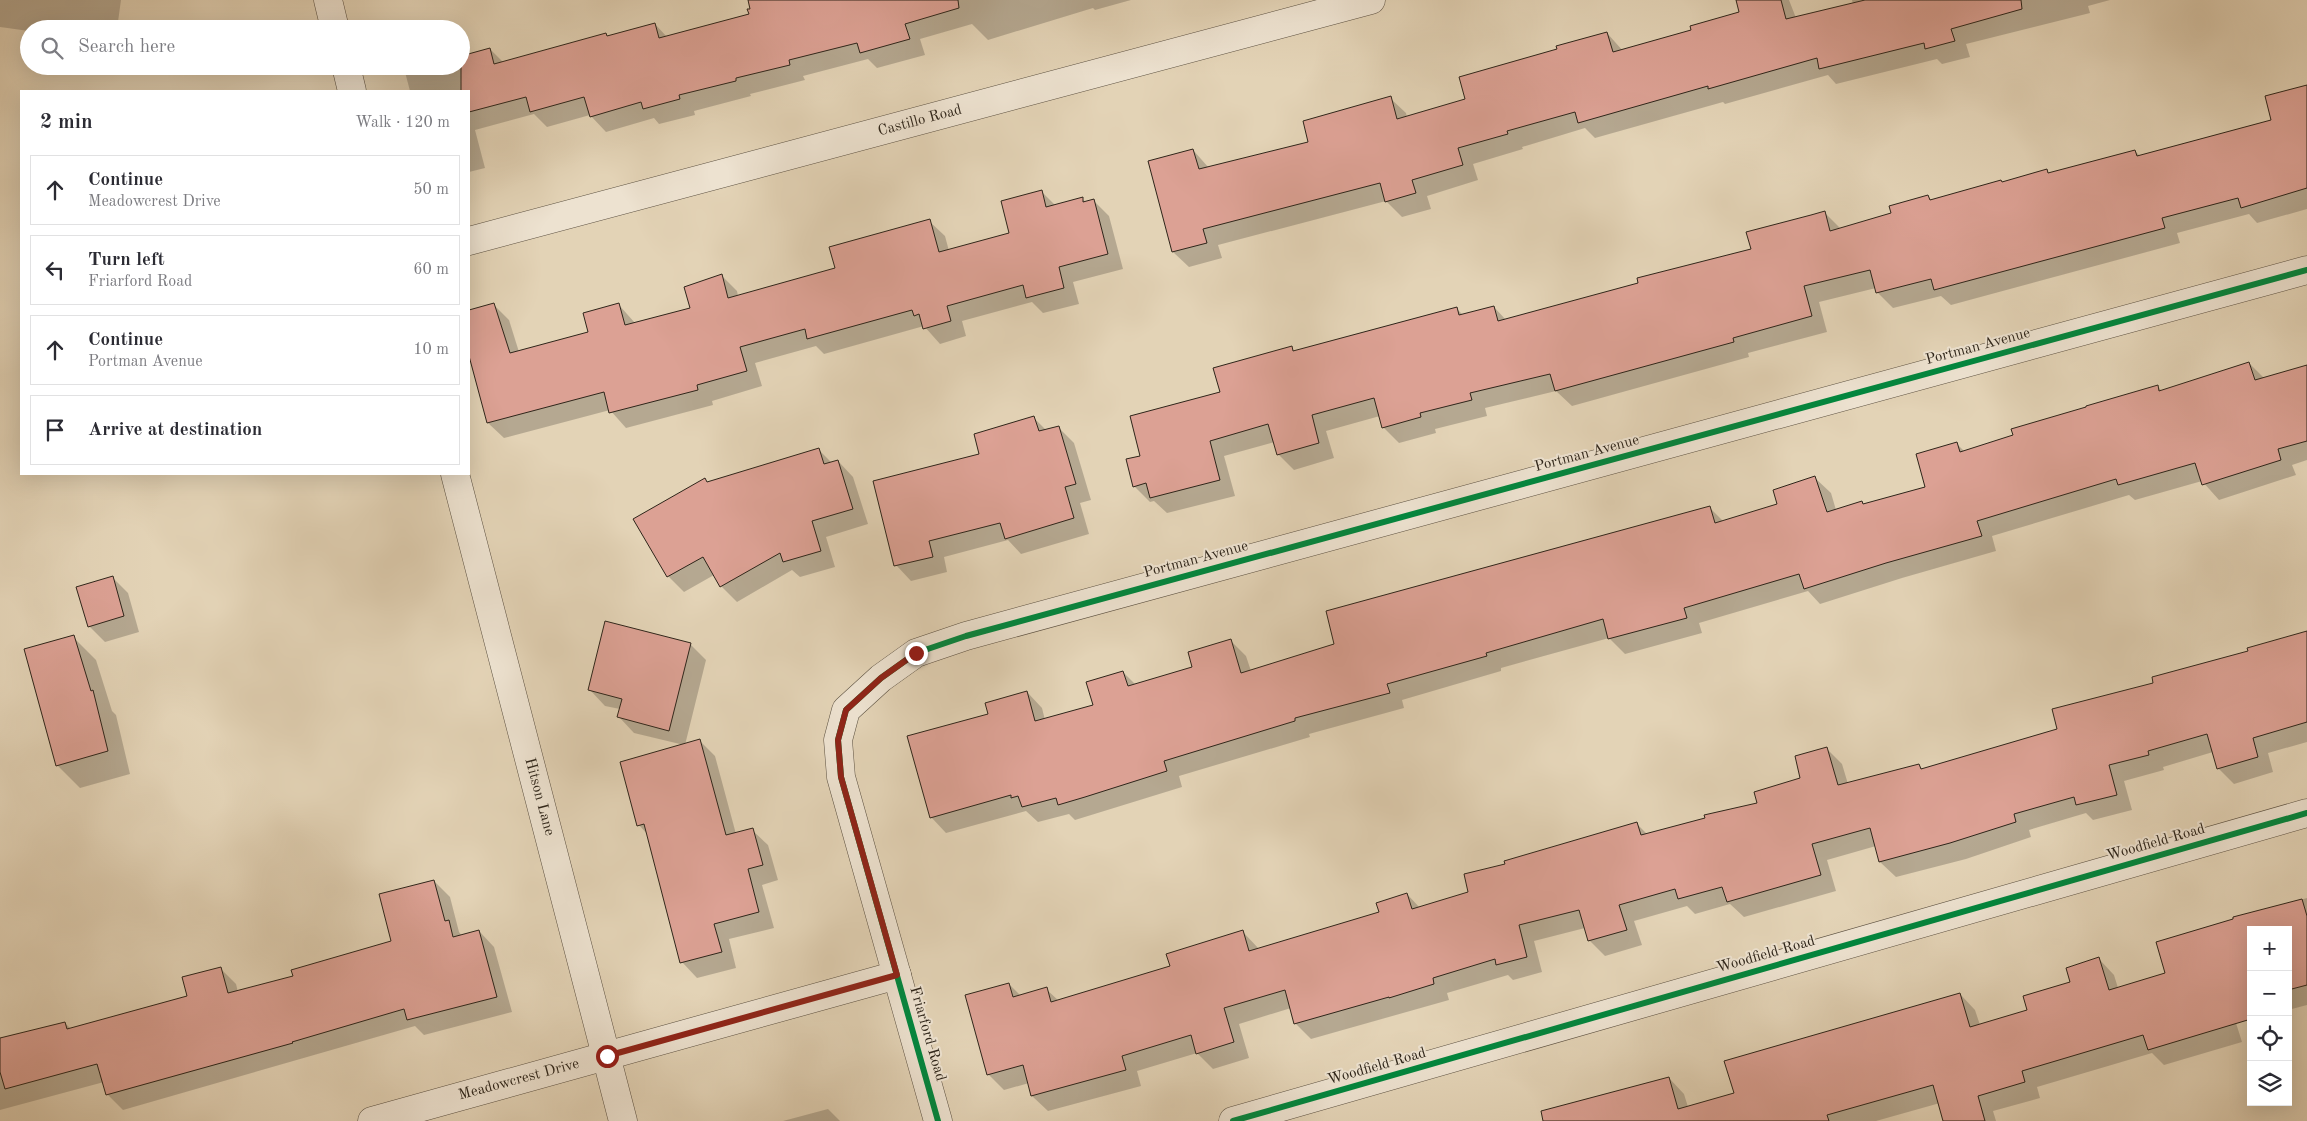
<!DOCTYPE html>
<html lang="en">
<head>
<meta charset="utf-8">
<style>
	:root { --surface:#fff; --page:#f2f2f3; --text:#2b2b33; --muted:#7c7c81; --line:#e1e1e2 }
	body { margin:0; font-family:"Old Standard TT",serif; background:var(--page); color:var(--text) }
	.controls { position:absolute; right:15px; bottom:15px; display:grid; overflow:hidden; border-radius:0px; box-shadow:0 5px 20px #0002 }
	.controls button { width:45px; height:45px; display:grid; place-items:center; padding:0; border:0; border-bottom:1px solid var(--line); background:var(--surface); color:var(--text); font:25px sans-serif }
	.stop { position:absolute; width:15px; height:15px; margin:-11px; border:4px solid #8f2418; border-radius:50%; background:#fff }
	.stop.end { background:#8f2418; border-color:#fff; box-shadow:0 1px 5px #0008 }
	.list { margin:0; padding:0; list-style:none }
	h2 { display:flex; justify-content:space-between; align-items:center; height:65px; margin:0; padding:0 20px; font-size:21px }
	h2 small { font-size:16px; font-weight:400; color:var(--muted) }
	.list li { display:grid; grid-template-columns:32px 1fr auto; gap:15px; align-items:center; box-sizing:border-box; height:70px; margin:0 10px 10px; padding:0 10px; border:1px solid var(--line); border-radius:0px }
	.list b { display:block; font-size:19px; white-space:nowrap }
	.list p { margin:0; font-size:16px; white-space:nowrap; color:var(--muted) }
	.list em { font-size:16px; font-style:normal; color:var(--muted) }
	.icon { flex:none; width:28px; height:28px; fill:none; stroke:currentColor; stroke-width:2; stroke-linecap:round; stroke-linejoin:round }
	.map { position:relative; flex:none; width:2307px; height:1121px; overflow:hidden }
	.search { position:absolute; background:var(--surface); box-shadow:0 5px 20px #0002; left:20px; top:20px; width:450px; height:55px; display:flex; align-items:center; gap:12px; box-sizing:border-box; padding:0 18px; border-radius:28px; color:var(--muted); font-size:19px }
	.panel { position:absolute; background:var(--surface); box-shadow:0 5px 20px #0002; left:20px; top:90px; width:450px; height:385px; border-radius:0px }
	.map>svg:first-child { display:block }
</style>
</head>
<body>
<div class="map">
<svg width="2307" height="1121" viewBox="0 0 2307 1121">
	<rect width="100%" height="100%" fill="#e3d3b6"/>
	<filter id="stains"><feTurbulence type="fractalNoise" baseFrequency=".004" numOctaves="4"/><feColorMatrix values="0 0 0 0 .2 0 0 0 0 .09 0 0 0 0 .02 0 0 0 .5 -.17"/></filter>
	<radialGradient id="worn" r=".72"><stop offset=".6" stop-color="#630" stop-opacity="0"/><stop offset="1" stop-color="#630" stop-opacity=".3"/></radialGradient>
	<g fill="#0003">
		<path d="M 0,0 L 121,0 L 117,29 L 29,29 L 29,31 L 0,27 Z"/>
		<path d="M 776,0 L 1131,0 L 1095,10 L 1093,8 L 988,40 L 972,24 L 920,39 L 925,55 L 877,68 L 868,59 L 803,76 L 805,80 L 750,94 L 751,96 L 694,111 L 695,115 L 659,124 L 654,118 L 606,132 L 590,115 L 547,127 L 534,114 L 475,130 L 485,168 L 469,172 L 469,91 L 410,91 L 405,72 L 425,66 L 461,66 L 490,49 L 504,63 L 606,34 L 608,37 L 655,24 L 667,37 L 750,15 Z"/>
		<path d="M 1737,0 L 1789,0 L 1796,18 L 1853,4 L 1852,0 L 2110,0 L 2088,6 L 2090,13 L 1966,44 L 1970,57 L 1942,64 L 1937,59 L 1836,84 L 1828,75 L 1725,104 L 1723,102 L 1595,138 L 1585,128 L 1522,147 L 1523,149 L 1473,164 L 1478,180 L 1427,196 L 1431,209 L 1402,217 L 1386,201 L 1218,245 L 1222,258 L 1189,267 L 1173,252 L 1193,150 L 1209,168 L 1310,143 L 1390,98 L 1406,113 L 1407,118 L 1466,100 L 1559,49 L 1607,33 L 1623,51 L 1693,31 L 1741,13 Z"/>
		<path d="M 2307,86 L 2307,209 L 2257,223 L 2249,214 L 2177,233 L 2180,243 L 1951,305 L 1941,296 L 1893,308 L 1877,292 L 1876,288 L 1819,302 L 1827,332 L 1748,353 L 1749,357 L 1572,406 L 1556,391 L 1485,408 L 1487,416 L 1435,429 L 1436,433 L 1399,443 L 1383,427 L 1380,416 L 1326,431 L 1334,458 L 1294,470 L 1278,454 L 1275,442 L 1224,456 L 1235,496 L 1167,513 L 1154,501 L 1150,502 L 1134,486 L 1141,457 L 1221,393 L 1291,348 L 1295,351 L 1456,308 L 1463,315 L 1494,307 L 1506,320 L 1640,284 L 1752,250 L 1825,213 L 1841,229 L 1892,214 L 1928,197 L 1932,201 L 2046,171 L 2049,174 L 2135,151 L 2140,156 L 2272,121 Z"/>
		<path d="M 1042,192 L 1056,206 L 1082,199 L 1086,202 L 1094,201 L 1109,216 L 1123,269 L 1073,282 L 1079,304 L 1043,313 L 1032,302 L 962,321 L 966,336 L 940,344 L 924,326 L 824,354 L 816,346 L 755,363 L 762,386 L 712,401 L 713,405 L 626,428 L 610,410 L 504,438 L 488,423 L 469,351 L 469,344 L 472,343 L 469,332 L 469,312 L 494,305 L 509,320 L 519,352 L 590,333 L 619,305 L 635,323 L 691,309 L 721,275 L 737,291 L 738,296 L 837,269 L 929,221 L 945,236 L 949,251 L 1011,234 Z"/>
		<path d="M 2249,363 L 2264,378 L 2307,366 L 2307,460 L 2292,465 L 2296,475 L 2219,500 L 2202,481 L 2135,500 L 2129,495 L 1992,536 L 1996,551 L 1902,578 L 1820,604 L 1808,591 L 1699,623 L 1702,633 L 1625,654 L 1609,638 L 1501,668 L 1501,671 L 1402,700 L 1404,708 L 1309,734 L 1310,737 L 1179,776 L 1182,787 L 1075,820 L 1069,814 L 1038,822 L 1026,811 L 946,833 L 931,817 L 989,714 L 1027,692 L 1042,708 L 1045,720 L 1095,706 L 1123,672 L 1136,685 L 1194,668 L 1231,641 L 1246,656 L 1251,671 L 1336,645 L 1710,508 L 1724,522 L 1779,505 L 1815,478 L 1831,493 L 1836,510 L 1861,502 L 1864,505 L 1926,488 L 1956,443 L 1965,452 L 2157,386 L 2162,391 Z"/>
		<path d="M 1034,418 L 1046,430 L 1058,427 L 1074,443 L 1091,500 L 1080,503 L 1089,534 L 1021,554 L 1008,540 L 944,557 L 947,572 L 911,581 L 896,565 L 981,455 Z"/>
		<path d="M 819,450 L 832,463 L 838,461 L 853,477 L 868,524 L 826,537 L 835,567 L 800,577 L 792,570 L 737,602 L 721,586 L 714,575 L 684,592 L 668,576 L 705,480 L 708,483 Z"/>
		<path d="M 113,578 L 128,593 L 139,632 L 105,642 L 89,626 Z"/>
		<path d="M 2307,632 L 2307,742 L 2268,753 L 2273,772 L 2234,784 L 2218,768 L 2213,752 L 2163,767 L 2164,770 L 2124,781 L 2132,810 L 2093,820 L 2086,813 L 2029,830 L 2031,837 L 1966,859 L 1896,877 L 1880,862 L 1876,846 L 1827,860 L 1836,891 L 1744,917 L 1730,904 L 1695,914 L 1687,906 L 1634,921 L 1642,945 L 1605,956 L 1589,940 L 1585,928 L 1534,941 L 1542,972 L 1513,980 L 1508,975 L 1447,993 L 1449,1000 L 1311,1039 L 1295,1023 L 1291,1008 L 1239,1024 L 1249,1058 L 1213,1069 L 1197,1053 L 1137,1071 L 1141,1086 L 1048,1111 L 1032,1096 L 1029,1083 L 1004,1090 L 988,1074 L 1009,984 L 1021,996 L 1046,989 L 1059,1001 L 1171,966 L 1243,932 L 1259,949 L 1380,913 L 1407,894 L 1420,908 L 1470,892 L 1506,864 L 1636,823 L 1648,835 L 1758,804 L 1802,779 L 1826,748 L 1842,764 L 1848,784 L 1919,765 L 1923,770 L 2058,730 L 2155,684 Z"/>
		<path d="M 73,637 L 96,660 L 112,711 L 116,715 L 130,774 L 80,788 L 57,765 Z"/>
		<path d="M 690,644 L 706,660 L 685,745 L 700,741 L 715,756 L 736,834 L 752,830 L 768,845 L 778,880 L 762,885 L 774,928 L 729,939 L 736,968 L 697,978 L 682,962 L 648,835 L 639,825 L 684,745 L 634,733 L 619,717 L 620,709 L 605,706 L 590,690 Z"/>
		<path d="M 434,881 L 450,897 L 459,932 L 462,936 L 479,931 L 494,947 L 512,1012 L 424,1035 L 415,1026 L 123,1110 L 107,1094 L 104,1082 L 0,1110 L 0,1039 L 65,1023 L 71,1029 L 188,997 L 220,968 L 236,984 L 238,992 L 294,977 L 393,942 Z"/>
		<path d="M 2307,898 L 2307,1005 L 2288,1010 L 2288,930 L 2251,930 L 2251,1019 L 2236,1023 L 2242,1042 L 2164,1065 L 2152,1053 L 2037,1087 L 2040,1098 L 1993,1111 L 1996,1121 L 1944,1121 L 1940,1103 L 1876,1121 L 1565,1121 L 1669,1078 L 1684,1094 L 1688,1107 L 1735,1093 L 1960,994 L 1975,1010 L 1980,1025 L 2029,1011 L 2071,983 L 2099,959 L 2114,975 L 2118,988 L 2167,974 L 2235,919 L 2234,918 Z"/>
		<path d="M 828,1109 L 840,1121 L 783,1121 Z"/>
	</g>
	<g fill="#dca194" stroke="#2e251a">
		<path d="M 748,0 L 958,0 L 959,8 L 905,24 L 910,39 L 860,53 L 857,43 L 789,60 L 790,65 L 736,78 L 736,81 L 679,95 L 680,99 L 643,109 L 641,102 L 590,117 L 584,97 L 530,112 L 526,97 L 469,112 L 469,91 L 461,91 L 461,56 L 490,48 L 494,64 L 606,33 L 607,36 L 655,23 L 659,38 L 749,14 L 747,9 L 750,9 Z"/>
		<path d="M 1736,0 L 1781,0 L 1786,19 L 1865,0 L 2021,0 L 2022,9 L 1951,29 L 1955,41 L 1925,49 L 1924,43 L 1819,69 L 1817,58 L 1708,89 L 1708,86 L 1578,123 L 1575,112 L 1507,131 L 1508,134 L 1458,148 L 1463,165 L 1412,180 L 1416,193 L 1385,202 L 1380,183 L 1203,229 L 1207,243 L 1172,252 L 1148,161 L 1193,149 L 1199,169 L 1308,142 L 1303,121 L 1391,96 L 1397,119 L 1465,99 L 1459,77 L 1557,49 L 1556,46 L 1607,32 L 1613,52 L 1691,30 L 1690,26 L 1739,12 Z"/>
		<path d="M 2307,85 L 2307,188 L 2241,208 L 2238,198 L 2162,218 L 2165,228 L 1934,290 L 1931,279 L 1876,293 L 1870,270 L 1804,286 L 1812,316 L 1733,338 L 1734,342 L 1555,391 L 1550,374 L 1470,393 L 1472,400 L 1420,413 L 1421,417 L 1382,428 L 1374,398 L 1312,415 L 1319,443 L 1277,455 L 1268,424 L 1210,441 L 1220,480 L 1150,498 L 1146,483 L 1133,487 L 1126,459 L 1140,456 L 1130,416 L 1220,392 L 1213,368 L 1292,346 L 1293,351 L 1457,307 L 1459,315 L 1494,306 L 1498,321 L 1638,283 L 1637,278 L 1751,249 L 1746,232 L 1811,215 L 1825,211 L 1830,231 L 1891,213 L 1889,206 L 1928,195 L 1930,200 L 2001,180 L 2002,182 L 2047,169 L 2048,173 L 2135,150 L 2137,156 L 2271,120 L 2265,96 Z"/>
		<path d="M 1042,190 L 1046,207 L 1083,197 L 1083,202 L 1094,199 L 1108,254 L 1059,267 L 1064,288 L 1026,298 L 1023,285 L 947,306 L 951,321 L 923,329 L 919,314 L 914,316 L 912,310 L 807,339 L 805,329 L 740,347 L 747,371 L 697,385 L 698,390 L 609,413 L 604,392 L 487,423 L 469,356 L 469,310 L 494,303 L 510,353 L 588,332 L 583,313 L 619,303 L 625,325 L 690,308 L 684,287 L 722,274 L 728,298 L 835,268 L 829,247 L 930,219 L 939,252 L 1009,233 L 1001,201 Z"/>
		<path d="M 2249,362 L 2255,380 L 2307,365 L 2307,441 L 2278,449 L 2281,460 L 2202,485 L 2195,463 L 2118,485 L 2116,479 L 1977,521 L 1982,536 L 1886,563 L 1804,589 L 1799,574 L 1684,608 L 1687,618 L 1608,639 L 1603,619 L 1486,653 L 1487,656 L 1387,684 L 1390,693 L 1295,718 L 1295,721 L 1164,761 L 1167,771 L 1085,797 L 1058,805 L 1056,798 L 1022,807 L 1018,796 L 1011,798 L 1011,795 L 930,818 L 907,736 L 988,714 L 985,703 L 1027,691 L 1035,721 L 1093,705 L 1086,682 L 1123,671 L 1128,686 L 1192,667 L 1188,652 L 1231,639 L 1241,673 L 1334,644 L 1326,611 L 1710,506 L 1715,523 L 1777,504 L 1773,490 L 1815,476 L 1827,512 L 1862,501 L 1863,504 L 1925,487 L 1916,454 L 1957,442 L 1960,452 L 2013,435 L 2011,429 L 2086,407 L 2086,406 L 2158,385 L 2159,391 Z"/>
		<path d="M 1034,416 L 1039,431 L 1059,426 L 1076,484 L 1065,487 L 1074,518 L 1005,539 L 1000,523 L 929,541 L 933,557 L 894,566 L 873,481 L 979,454 L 974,434 Z"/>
		<path d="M 819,448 L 824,464 L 838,460 L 853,509 L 812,521 L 821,551 L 783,562 L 780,553 L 720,587 L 703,557 L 667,577 L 633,519 L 705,478 L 707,482 Z"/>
		<path d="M 113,576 L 124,616 L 88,627 L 76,587 Z"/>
		<path d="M 605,621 L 691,643 L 669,731 L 617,717 L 622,699 L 588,690 Z"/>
		<path d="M 2307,631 L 2307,722 L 2253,738 L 2258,757 L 2217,769 L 2207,734 L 2148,751 L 2149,755 L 2109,765 L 2117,795 L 2076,805 L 2074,797 L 2014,814 L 2016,822 L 1950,843 L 1879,862 L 1870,828 L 1812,844 L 1821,875 L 1727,902 L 1722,887 L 1678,899 L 1675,889 L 1619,905 L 1627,930 L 1588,941 L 1579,910 L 1519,925 L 1527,957 L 1496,965 L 1495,959 L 1433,978 L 1434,984 L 1389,998 L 1389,997 L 1294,1024 L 1285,990 L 1224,1008 L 1234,1042 L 1196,1054 L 1191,1035 L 1122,1056 L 1126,1070 L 1031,1096 L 1023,1065 L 987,1075 L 965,995 L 1009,983 L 1013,997 L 1047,987 L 1051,1002 L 1170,966 L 1166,954 L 1243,930 L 1249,951 L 1379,912 L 1376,903 L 1407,893 L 1412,909 L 1468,892 L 1464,874 L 1505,864 L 1504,861 L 1637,822 L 1641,835 L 1705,818 L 1704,815 L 1757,803 L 1754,792 L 1800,778 L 1795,756 L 1827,747 L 1838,785 L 1919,764 L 1921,769 L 2057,729 L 2052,709 L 2153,683 L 2152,677 L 2248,651 L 2247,648 Z"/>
		<path d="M 74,635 L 91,691 L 93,690 L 108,751 L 56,766 L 24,649 Z"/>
		<path d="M 700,739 L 726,835 L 753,828 L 763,865 L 748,869 L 759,912 L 714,924 L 722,952 L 680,963 L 644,824 L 637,826 L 620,762 Z"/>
		<path d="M 434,880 L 445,921 L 449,920 L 453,937 L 479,930 L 497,997 L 407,1020 L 404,1009 L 292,1042 L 293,1043 L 106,1095 L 97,1064 L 5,1089 L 0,1072 L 0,1038 L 65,1022 L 67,1029 L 187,996 L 182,977 L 221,967 L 228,993 L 293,976 L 291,970 L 391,941 L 379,894 Z"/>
		<path d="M 2302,899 L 2307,916 L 2307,985 L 2288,990 L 2288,930 L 2251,930 L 2251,1019 L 2148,1050 L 2143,1035 L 2022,1071 L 2025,1082 L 1978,1096 L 1985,1121 L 1943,1121 L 1933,1085 L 1827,1115 L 1829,1121 L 1543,1121 L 1541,1111 L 1669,1077 L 1678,1109 L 1734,1093 L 1724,1061 L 1960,993 L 1970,1027 L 2027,1010 L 2023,996 L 2070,982 L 2066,968 L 2099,957 L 2109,990 L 2165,973 L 2156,942 L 2233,919 L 2233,917 Z"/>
	</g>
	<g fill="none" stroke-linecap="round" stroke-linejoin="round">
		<g stroke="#5b5041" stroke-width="29">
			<g id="minor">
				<path d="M 328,0 L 335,29"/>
				<path d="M 346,66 L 352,91"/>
				<path d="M 469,241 L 1371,0"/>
				<path d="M 455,474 L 623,1121"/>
				<path d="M 372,1121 L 897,975"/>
				<path d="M 938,1121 L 841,777 L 838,740 L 846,710 L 881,678 L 916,653 L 966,636 L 2307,270"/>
				<path d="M 1233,1121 L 2307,813"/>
			</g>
		</g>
		<use href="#minor" stroke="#ede2d0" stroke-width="28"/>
		<g stroke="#ede2d0" stroke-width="9">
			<g id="cycleway">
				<path d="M 938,1121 L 841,777 L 838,740 L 846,710 L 881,678 L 916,653 L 966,636 L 2307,270"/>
				<path d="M 1233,1121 L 2307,813"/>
			</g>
		</g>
		<use href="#cycleway" stroke="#00873e" stroke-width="6"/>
	</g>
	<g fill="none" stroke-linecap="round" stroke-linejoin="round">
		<path stroke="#8f2418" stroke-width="6" d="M 607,1056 L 897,975 L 841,777 L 838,740 L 846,710 L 881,678 L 916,653"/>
	</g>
	<g text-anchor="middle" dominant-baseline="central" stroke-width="4" stroke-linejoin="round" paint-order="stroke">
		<g font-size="15" fill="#2e251a" stroke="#ede2d0">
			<text transform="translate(920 121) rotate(-15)">Castillo Road</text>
			<text transform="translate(1978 347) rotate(-15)">Portman Avenue</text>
			<text transform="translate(1587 454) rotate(-15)">Portman Avenue</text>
			<text transform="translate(1196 560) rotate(-15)">Portman Avenue</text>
			<text transform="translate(539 797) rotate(75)">Hitson Lane</text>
			<text transform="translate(2156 843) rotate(-16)">Woodfield Road</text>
			<text transform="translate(1766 955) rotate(-16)">Woodfield Road</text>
			<text transform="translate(927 1034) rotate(74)">Friarford Road</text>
			<text transform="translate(1377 1067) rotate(-16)">Woodfield Road</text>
			<text transform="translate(519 1080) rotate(-15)">Meadowcrest Drive</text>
		</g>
	</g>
	<rect width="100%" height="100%" filter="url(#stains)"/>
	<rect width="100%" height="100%" fill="url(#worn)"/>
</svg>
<div class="controls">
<button>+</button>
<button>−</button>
<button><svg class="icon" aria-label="locate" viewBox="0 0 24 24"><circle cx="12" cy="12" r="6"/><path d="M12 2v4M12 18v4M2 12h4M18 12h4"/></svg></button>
<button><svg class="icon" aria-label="layers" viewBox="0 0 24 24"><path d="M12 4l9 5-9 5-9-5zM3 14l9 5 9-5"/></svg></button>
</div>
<div class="stop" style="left:607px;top:1056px"></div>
<div class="stop end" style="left:916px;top:653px"></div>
<div class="search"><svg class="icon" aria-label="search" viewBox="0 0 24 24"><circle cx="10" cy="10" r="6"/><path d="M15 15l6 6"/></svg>Search here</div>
<section class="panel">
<h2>2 min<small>Walk · 120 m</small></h2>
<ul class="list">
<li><svg class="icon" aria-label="ahead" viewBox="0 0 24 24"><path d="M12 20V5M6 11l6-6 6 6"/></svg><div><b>Continue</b><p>Meadowcrest Drive</p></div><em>50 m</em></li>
<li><svg class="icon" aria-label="left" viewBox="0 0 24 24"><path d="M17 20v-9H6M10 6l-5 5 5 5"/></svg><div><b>Turn left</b><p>Friarford Road</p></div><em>60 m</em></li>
<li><svg class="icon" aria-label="ahead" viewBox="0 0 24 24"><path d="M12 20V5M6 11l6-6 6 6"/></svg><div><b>Continue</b><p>Portman Avenue</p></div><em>10 m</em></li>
<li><svg class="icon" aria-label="arrive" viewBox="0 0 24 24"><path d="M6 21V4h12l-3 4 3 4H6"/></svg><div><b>Arrive at destination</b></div></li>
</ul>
</section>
</div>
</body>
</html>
